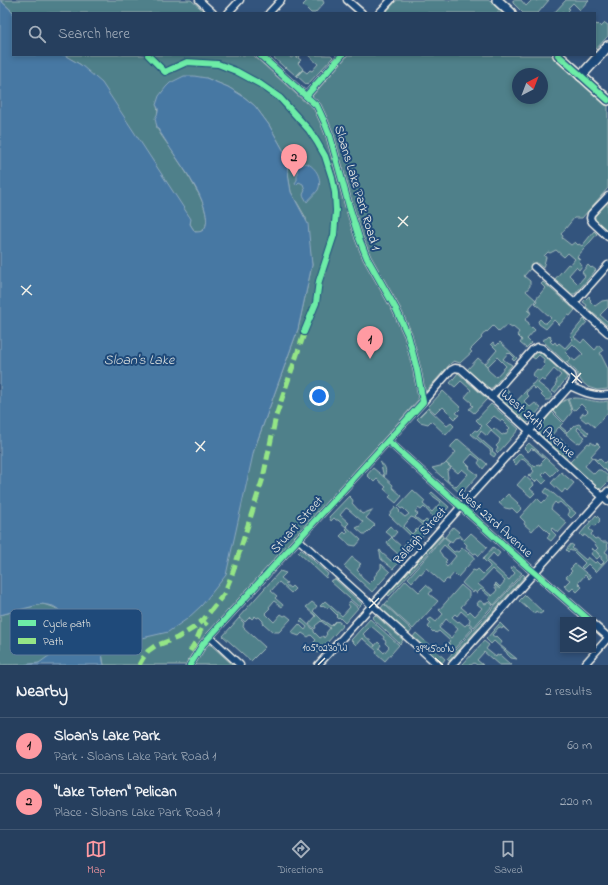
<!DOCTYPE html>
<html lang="en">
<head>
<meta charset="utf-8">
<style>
	:root { --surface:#263f5e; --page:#324a67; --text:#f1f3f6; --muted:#a4afbc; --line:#425873; --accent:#ff9aa2 }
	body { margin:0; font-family:"Indie Flower",sans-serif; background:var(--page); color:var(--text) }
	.controls { position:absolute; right:12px; bottom:12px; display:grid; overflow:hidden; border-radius:0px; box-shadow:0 2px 6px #0003 }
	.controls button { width:36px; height:36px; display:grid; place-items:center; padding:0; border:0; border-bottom:1px solid var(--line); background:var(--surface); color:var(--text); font:20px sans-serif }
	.compass { position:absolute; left:512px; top:68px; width:36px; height:36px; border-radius:50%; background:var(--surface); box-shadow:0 2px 6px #0003; rotate:42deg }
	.you { position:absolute; left:319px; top:396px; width:14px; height:14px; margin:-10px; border:3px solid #fff; border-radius:50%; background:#1a73e8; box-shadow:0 0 0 6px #1a73e833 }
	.badge { display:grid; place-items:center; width:26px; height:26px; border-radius:50%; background:var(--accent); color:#111; font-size:13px; font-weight:700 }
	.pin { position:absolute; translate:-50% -33px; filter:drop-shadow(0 1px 2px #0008) }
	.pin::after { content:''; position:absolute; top:21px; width:14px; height:12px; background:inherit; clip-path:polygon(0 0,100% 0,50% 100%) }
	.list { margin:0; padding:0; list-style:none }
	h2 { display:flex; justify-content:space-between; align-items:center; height:52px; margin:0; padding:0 16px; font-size:17px }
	h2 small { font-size:13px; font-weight:400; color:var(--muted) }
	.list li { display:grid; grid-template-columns:26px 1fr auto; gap:12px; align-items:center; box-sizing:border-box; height:56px; padding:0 16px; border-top:1px solid var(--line) }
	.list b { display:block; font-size:15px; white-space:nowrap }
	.list p { margin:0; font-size:13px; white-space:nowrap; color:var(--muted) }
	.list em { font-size:13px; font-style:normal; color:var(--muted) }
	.icon { flex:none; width:22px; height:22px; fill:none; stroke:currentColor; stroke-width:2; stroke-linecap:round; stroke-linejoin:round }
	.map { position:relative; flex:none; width:608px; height:665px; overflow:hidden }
	.search { position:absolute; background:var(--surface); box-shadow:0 2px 6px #0003; left:12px; right:12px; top:12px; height:44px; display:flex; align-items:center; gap:10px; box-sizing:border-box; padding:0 14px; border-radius:0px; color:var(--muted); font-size:15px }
	.sheet { height:164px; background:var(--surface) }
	nav { display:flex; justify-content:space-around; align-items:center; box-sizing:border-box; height:56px; border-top:1px solid var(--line); background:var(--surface); font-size:11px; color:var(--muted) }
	nav a { display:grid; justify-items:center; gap:2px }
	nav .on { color:var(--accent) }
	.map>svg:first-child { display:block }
</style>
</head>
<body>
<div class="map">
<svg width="608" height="665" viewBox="0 0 608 665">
	<rect width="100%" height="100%" fill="#33547d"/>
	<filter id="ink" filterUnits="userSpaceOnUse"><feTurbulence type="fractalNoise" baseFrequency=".025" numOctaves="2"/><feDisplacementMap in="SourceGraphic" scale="8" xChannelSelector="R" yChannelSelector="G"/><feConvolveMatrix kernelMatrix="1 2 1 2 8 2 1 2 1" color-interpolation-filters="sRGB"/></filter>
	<g filter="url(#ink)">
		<g fill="#50808a" stroke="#a2b8b9" fill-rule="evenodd">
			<path d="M 0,0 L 191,0 L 206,13 L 14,13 Z"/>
			<path d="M 306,0 L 323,0 L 323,1 L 324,3 L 315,13 L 311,13 L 303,5 L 307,1 Z"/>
			<path d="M 397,0 L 490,0 L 504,13 L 385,13 Z"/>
			<path d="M 513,0 L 521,0 L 526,6 L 532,0 L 535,0 L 537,1 L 538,0 L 549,0 L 538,13 L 523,13 L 513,3 Z"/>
			<path d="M 566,0 L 589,0 L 580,10 L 573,3 L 568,8 L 570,9 L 568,11 L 570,13 L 554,13 Z"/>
			<path d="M 595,23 L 597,25 L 598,24 L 601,27 L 605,23 L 608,25 L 608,36 L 595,50 Z"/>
			<path d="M 64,55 L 253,55 L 306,103 L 348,55 L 551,55 L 608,106 L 608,188 L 582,218 L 574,218 L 561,234 L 563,236 L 562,238 L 571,245 L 575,242 L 578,245 L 579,244 L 582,246 L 594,231 L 597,234 L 577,257 L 580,260 L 579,262 L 582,266 L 579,270 L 576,267 L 569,275 L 578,284 L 585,276 L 582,272 L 588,265 L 591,268 L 592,267 L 596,270 L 575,294 L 572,294 L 555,279 L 568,264 L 570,265 L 575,259 L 568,253 L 564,257 L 556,250 L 550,253 L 548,252 L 544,256 L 546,257 L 543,268 L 536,262 L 524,276 L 530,281 L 530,286 L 526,291 L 536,300 L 530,307 L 530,312 L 527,310 L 531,313 L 525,320 L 529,323 L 528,325 L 531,328 L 532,327 L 535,330 L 527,339 L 531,343 L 526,348 L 520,343 L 522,340 L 517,335 L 519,332 L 513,327 L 512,328 L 507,325 L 499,332 L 493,326 L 487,332 L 486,331 L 481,337 L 482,338 L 470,350 L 472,352 L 460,363 L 454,361 L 451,363 L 234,607 C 216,625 197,642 186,665 L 104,665 L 102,653 L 106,643 L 114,637 L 138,639 L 254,450 L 298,329 L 312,265 L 306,218 L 291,192 L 289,180 L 286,155 L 269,125 L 255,106 L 244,97 L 228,87 L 206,78 L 157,106 C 159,113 155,121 157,128 C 160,134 165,141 169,146 C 178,161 189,175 197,191 C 202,199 211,221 204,229 C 202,232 198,232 195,232 L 190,224 L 190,219 L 152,160 L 81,65 ZM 518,74 L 542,74 L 542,98 L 518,98 Z"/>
			<path d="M 271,55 L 288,55 L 291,58 L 294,56 L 296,58 L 299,55 L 301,55 L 298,58 L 301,60 L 298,63 L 303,69 L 296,76 L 286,67 L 285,68 Z"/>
			<path d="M 308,55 L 331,55 L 333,57 L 307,85 L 297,76 L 303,70 L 307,73 L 310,70 L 312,71 L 318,64 Z"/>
			<path d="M 608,202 L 608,231 L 595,220 L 595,216 Z"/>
			<path d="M 543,282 L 575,310 L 570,316 L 568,315 L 559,325 L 554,320 L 546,329 L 539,324 L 538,321 L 540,319 L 544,323 L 546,323 L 551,318 L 535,303 L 537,301 L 536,299 L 545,288 L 541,284 Z"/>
			<path d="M 589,296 L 590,297 L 589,298 L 591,300 L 590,301 L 595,306 L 602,301 L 608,300 L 608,307 L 600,315 L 607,321 L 608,321 L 608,326 L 586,307 L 587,305 L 583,302 Z"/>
			<path d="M 584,319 L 587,322 L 574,337 L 581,343 L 584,339 L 595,350 L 599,345 L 603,351 L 600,353 L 608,369 L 608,389 L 597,390 L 588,387 L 581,381 L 576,371 L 567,363 L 571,358 L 575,361 L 583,354 L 573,344 L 565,352 L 571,358 L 566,363 L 542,340 L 547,338 L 550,335 L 551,336 L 550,338 L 552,340 L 550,341 L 553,344 L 555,342 L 557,345 L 559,343 L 565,348 L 573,339 L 570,336 Z"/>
			<path d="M 493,342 L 496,346 L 500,342 L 517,358 L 514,361 L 512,359 L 514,357 L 510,353 L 509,354 L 508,353 L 503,359 L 508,363 L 509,363 L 512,365 L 492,388 L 489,388 L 467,370 L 478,358 L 487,366 L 488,370 L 496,377 L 506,366 L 497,357 L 488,366 L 485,364 L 497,350 L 491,344 Z"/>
			<path d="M 538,352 L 541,353 L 566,376 L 567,378 L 555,393 L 552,391 L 556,386 L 555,385 L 557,382 L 556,381 L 561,375 L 554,369 L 544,381 L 541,379 L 538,383 L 547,390 L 553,395 L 549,400 L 546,400 L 541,395 L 542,394 L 536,388 L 535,389 L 532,386 L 526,393 L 529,396 L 524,401 L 530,407 L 535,403 L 541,408 L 529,422 L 527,423 L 499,398 L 498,396 L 506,388 L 508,390 L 509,393 L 506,396 L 508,400 L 510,399 L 515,403 L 532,384 L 533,384 L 537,379 L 532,375 L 537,369 L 540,371 L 545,365 L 543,363 L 544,361 L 544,359 L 539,355 L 535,359 L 532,357 Z"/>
			<path d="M 458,373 L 487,399 L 474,413 L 469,409 L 473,406 L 471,404 L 472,403 L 465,397 L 471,390 L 461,381 L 455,387 L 450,383 Z"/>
			<path d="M 443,391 L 461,408 L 456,413 L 459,415 L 455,419 L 443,407 L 441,409 L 440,408 L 435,413 L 428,407 Z"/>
			<path d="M 575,398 C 587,398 596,404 608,401 L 608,412 L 595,427 L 588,421 L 586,422 L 580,417 L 583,413 L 585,414 L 588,411 L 581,404 L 575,410 L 573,409 L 572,410 L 568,399 Z"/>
			<path d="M 567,399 L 572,412 L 564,422 L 553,411 L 562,402 Z"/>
			<path d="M 491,404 L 519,429 L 498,453 L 496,451 L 498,448 L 496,446 L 499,443 L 500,439 L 491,431 L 487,436 L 481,431 L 477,436 L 493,450 L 492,451 L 496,454 L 494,457 L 490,454 L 491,452 L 490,450 L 471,434 L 475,430 L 477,431 L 482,426 L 476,420 ZM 494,416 L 501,421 L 502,420 L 510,428 L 508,430 L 508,431 L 505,435 L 504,434 L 502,435 L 494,428 L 492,430 L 486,424 Z"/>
			<path d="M 428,408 L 447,426 L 451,423 L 454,426 L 446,435 L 431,421 L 428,424 L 420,422 L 417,419 Z"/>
			<path d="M 552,412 L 563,423 L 560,426 L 567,432 L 573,426 L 579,424 L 589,433 L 587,435 L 578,427 L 577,430 L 585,437 L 580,443 L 578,442 L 577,443 L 566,434 L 567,433 L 565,432 L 564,432 L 559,427 L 550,437 L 556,443 L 560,438 L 568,446 L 563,452 L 568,456 L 566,459 L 538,432 L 539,428 Z"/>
			<path d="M 458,439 L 487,464 L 483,469 L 478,463 L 480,460 L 472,454 L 465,462 L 470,467 L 469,468 L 478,475 L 461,494 L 432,468 L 444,465 L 446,463 L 451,468 L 447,471 L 448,477 L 448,478 L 447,480 L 456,487 L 468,474 L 462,469 L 458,473 L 446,463 L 456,452 L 451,448 L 451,446 Z"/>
			<path d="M 591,442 L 595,445 L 597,443 L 600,446 L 591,456 L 597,460 L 599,458 L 604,463 L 608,460 L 608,473 L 592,457 L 585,466 L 594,474 L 598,470 L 601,470 L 608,476 L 608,482 L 601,489 L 598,488 L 570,462 L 588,443 L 590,444 Z"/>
			<path d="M 529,443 L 558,469 L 551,476 L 546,471 L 542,475 L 547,480 L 543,484 L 538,479 L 535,482 L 528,475 L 529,474 L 531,475 L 534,471 L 532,469 L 533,468 L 524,460 L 521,459 L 516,465 L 512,461 L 520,453 L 535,467 L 538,464 L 541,465 L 541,463 L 545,459 L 534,449 L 533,450 L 532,448 L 528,452 L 524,448 Z"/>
			<path d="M 380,462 C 386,466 387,471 384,477 L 393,485 L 392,487 L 402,496 L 396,503 L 389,497 L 391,495 L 384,489 L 386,487 L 377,479 L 374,482 L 367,475 L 373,468 L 384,477 L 381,465 L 379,463 Z"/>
			<path d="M 561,472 L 574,483 L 567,491 L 565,489 L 562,493 L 551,483 Z"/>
			<path d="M 525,476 L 533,483 L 534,485 L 530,489 L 535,493 L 531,497 L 517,485 Z"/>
			<path d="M 547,488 L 576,513 L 571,518 L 568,515 L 570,511 L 560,502 L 557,504 L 555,502 L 552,506 L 552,507 L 551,509 L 567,523 L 558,533 L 552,528 L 551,530 L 556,535 L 551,541 L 547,538 L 550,534 L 539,523 L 532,531 L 524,524 L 525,522 L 520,517 L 537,498 L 542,503 L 545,500 L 546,501 L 549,496 L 544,492 Z"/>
			<path d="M 413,490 L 425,501 L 423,504 L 432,512 L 441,502 L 430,494 L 432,492 L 449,507 L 437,521 L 424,507 L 421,510 L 418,508 L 415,512 L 418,514 L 415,517 L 423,523 L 426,520 L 432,525 L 425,534 L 419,529 L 422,525 L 414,518 L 411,517 L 404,526 L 412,534 L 417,529 L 418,530 L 418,529 L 424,534 L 418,541 L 415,539 L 418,542 L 393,569 L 381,559 L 380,553 L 379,551 L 380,550 L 381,551 L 381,552 L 391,561 L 398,554 L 391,548 L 387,542 L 392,537 L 385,531 L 390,526 L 397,532 L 392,538 L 402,547 L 412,537 L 389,515 L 396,507 L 400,511 L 399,512 L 405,517 L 409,514 L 403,508 L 401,509 L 398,506 Z"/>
			<path d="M 508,494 L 518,503 L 517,504 L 522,508 L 517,513 L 512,508 L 510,509 L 505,508 L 499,503 Z"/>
			<path d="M 349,496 L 352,499 L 353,501 L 352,503 L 362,514 L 372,510 L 373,510 L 366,518 L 375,525 L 366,534 L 363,534 L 356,528 L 360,526 L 363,522 L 348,509 L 346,508 L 340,515 L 349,523 L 346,526 L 361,540 L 356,546 L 350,545 L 340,536 L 344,532 L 346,534 L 348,531 L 346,529 L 347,528 L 338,520 L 336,520 L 334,518 L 331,521 L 329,517 Z"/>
			<path d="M 596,515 L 600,519 L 599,520 L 600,521 L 595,526 L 593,525 L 589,529 L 593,532 L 591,534 L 592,536 L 595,539 L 597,538 L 602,542 L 607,542 L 608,548 L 605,552 L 608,554 L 608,559 L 596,572 L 588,564 L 583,569 L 581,567 L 585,563 L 573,551 L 572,551 L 570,550 L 568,552 L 566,550 L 571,544 L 574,546 L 572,548 L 586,560 L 588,557 L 595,563 L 597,561 L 601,565 L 604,562 L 601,559 L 601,556 L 596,551 L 600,556 L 597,559 L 591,554 L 593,551 L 591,549 L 592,548 L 595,551 L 598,548 L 596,546 L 596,545 L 586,536 L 584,535 L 583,537 L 580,534 Z"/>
			<path d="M 453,527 L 459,532 L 458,533 L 464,540 L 471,533 L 487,547 L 479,556 L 476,553 L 474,554 L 466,547 L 467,545 L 459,537 L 455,538 L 452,542 L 451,541 L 450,541 L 445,537 Z"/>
			<path d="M 442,535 L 443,537 L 389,596 L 387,594 Z"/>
			<path d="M 444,537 L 450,542 L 447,545 L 454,552 L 456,551 L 458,552 L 462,548 L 464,549 L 465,549 L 474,556 L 474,559 L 458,577 L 454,573 L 449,579 L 450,580 L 449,580 L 447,579 L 443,583 L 426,568 L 421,574 L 420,573 L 412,582 L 408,578 ZM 444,545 L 456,556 L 447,567 L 445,565 L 447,563 L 445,562 L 447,560 L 442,556 L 442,555 L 439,551 Z"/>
			<path d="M 493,547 L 500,553 L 497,557 L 493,553 L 487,560 L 509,580 L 515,573 L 511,569 L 513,566 L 522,573 L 494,605 L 489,600 L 489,599 L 490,597 L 481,589 L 477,593 L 474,591 L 473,593 L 462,583 L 473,570 L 476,571 L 478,569 L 483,574 L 490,567 L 490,566 L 483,559 ZM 492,569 L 505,581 L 500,587 L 496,583 L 495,584 L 500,589 L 495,585 L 494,586 L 497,590 L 492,596 L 478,584 Z"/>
			<path d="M 301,549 L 328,574 L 326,578 L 298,552 Z"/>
			<path d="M 352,557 L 361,564 L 359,565 L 360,566 L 357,570 L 360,573 L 360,574 L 362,577 L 362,578 L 369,584 L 375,578 L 374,577 L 381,568 L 381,564 L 390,572 L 372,592 L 344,566 Z"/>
			<path d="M 575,564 L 580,568 L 591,577 L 589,579 L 585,575 L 578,583 L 582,587 L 577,592 L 573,588 L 570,591 L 564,586 L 570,580 L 566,577 L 572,571 L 570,569 Z"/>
			<path d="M 280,571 L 286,573 L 281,578 L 287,583 L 285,584 L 290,588 L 292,586 L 295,589 L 291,593 L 279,582 L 271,591 L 277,596 L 275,598 L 283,605 L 282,607 L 274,601 L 269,607 L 270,608 L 265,613 L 274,622 L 281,614 L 284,616 L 286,615 L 291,619 L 279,632 L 273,632 L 263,623 L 263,621 L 259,617 L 257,618 L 255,616 L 252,619 L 250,617 L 245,622 L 239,617 Z"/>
			<path d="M 523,574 L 525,576 L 449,661 L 447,659 Z"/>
			<path d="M 335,579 L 362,604 L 359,607 L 330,581 Z"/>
			<path d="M 406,580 L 419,592 L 426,585 L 432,590 L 429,594 L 438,601 L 413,629 L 385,604 Z"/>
			<path d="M 461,585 L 469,592 L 469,598 L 461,607 L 468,613 L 470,611 L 475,616 L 482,608 L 477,604 L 479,601 L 481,601 L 485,604 L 489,602 L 493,605 L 474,627 L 469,623 L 470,619 L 461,611 L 457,616 L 455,614 L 452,617 L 458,622 L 459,621 L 465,626 L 467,624 L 468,624 L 473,628 L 454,649 L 449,645 L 450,644 L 448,643 L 450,641 L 439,631 L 436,633 L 434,631 L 433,632 L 428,627 L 431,623 L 428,620 L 431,618 L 436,622 L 443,614 L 439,610 ZM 446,619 L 458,629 L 451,638 L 439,628 Z"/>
			<path d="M 525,595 L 543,612 L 540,614 L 536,611 L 534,614 L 519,601 Z"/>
			<path d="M 325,601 L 342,616 L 350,607 L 348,604 L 350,601 L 358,608 L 345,623 L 339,617 L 338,618 L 336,616 L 337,615 L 329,607 L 327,608 L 323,605 L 321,607 L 320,606 Z"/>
			<path d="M 312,602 L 317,606 L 313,611 L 323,621 L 324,621 L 331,626 L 336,621 L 337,622 L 338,621 L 343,625 L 318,653 L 312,648 L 315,645 L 313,643 L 316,640 L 311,635 L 308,637 L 302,633 L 299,636 L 291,633 L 299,624 L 305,630 L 307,627 L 300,621 L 302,619 L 314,630 L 314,632 L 320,638 L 323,636 L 324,638 L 327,634 L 326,633 L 330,628 L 321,621 L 315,626 L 316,627 L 315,629 L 309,624 L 316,616 L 306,607 Z"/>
			<path d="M 42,604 C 61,608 60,610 62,629 C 62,632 64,638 63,641 C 60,648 47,659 40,663 C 34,665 8,665 0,665 L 0,615 Z"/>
			<path d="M 384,604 L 412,630 L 409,634 L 381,608 Z"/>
			<path d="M 375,615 L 403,640 L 400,644 L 372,618 Z"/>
			<path d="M 239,618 L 244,623 L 243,627 L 265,647 L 251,661 L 223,636 Z"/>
			<path d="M 370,619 L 399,645 L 385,661 L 376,653 L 377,651 L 362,638 L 356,645 L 351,640 ZM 371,626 L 384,637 L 383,639 L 386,641 L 385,643 L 389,647 L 384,653 L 379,648 L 381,645 L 378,642 L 374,647 L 375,645 L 363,634 Z"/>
			<path d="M 500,623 L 509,632 L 503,627 L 502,629 L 499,627 L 492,635 L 495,637 L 496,636 L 502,642 L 500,645 L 517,659 L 511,658 L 507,654 L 507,653 L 494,641 L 491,644 L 486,639 Z"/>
			<path d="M 416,633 L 445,659 L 442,663 L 413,637 Z"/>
			<path d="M 484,641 L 489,645 L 486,649 L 496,657 L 497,655 L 499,656 L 500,655 L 511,665 L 499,665 L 484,652 L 477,660 L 483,665 L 477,665 L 474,663 L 471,665 L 462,665 Z"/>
			<path d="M 207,644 L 211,645 L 233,665 L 194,665 L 205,646 Z"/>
		</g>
		<g fill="#4678a3" stroke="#8ca8bf">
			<path d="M 0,0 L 14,13 L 13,13 L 13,55 L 64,55 L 81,65 L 102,83 L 191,219 L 190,224 L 195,232 C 198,232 202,232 204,229 C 211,221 202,199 197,190 C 187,171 173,154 162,135 C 158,130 156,125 155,118 C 158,114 160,109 156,105 L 159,96 L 166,87 L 170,83 L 184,76 L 194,76 L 206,78 L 228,87 L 244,97 L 255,106 L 269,125 L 286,155 L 289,180 L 291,192 L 308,224 L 312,265 L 298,329 L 254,450 L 226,575 L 202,605 L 187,619 L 168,632 L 138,639 L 114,637 C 104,645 100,652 104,665 L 20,665 L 39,663 L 57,650 L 63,640 L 61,615 L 58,609 L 53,606 L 42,604 L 0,615 Z"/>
			<path d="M 306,163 C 316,167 323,179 318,190 C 315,194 310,198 307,202 L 303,195 L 305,190 L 303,184 L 299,182 L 296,185 L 295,183 L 297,180 L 297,168 L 301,165 Z"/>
		</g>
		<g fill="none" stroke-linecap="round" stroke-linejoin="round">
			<g stroke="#f4f1e8" stroke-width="9">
				<g id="street">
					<path d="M 199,0 L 213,13"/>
					<path d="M 347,0 L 362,13"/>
					<path d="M 228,13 L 240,0"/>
					<path d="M 269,13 L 281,0"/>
					<path d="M 379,13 L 391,0"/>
					<path d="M 260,55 L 317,106 L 324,121 L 330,136 L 349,206 L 359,238 L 367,258 L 396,309 L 408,335 L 417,370 L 423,402"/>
					<path d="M 306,96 L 342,55"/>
					<path d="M 608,196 L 591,214 L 590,218 L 592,222 L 608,237"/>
					<path d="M 534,267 L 608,333"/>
					<path d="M 574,303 L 608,265"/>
					<path d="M 570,386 C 583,392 593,397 608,395"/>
					<path d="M 388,441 L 528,567 L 540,577 L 589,620"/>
					<path d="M 298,539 L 438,665"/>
					<path d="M 593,624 L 608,637"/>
					<path d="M 210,637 L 240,665"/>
					<path d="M 190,665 L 203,644 L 423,402 L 451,370 L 455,368 L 461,369 L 608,502"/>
					<path d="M 318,665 L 570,386 C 573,382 574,379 572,375 L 542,348 L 538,347 L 533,349 L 491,397"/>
					<path d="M 452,665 L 608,491"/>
					<path d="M 584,665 L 608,638"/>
				</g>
			</g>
			<g stroke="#f4f1e8" stroke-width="12">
				<g id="secondary">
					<path d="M 497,0 L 511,13"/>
					<path d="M 558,55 L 608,100"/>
					<path d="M 581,76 L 608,46"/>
				</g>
			</g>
			<use href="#street" stroke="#1f4a7a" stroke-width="6"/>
			<use href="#secondary" stroke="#1f4a7a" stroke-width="9"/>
			<g stroke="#94e586" stroke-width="5" stroke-dasharray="10 5" stroke-linecap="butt">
				<path d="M 190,651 L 196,641 L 202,627 L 207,622"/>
				<path d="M 139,665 L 143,658 L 148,651 L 155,646 L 177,638 L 195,627 L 204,619 L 224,594 L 233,572 L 263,478 L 276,416 L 306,328"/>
			</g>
			<g stroke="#1f4a7a" stroke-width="8">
				<g id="cycleway">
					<path d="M 148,55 L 165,72 L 187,62 L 218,64 L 236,71 L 260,84 L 280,98 L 309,130 L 317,142 L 325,156 L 332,178 L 335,193 L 336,211 L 334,235 L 319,281 L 316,303 L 304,332"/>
					<path d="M 558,55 L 608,100"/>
					<path d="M 306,96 L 342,55"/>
					<path d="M 388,441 L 528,567 L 540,577 L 589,620"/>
					<path d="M 190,665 L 203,644 L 423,402 L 417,370 L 408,335 L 396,309 L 367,258 L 359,238 L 349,206 L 330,136 L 324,121 L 317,106 L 260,55"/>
				</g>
			</g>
			<use href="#cycleway" stroke="#6deda7" stroke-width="6"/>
		</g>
	</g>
	<path fill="none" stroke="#f4f1e8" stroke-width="1.5" d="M 398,217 L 408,226M 398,227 L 408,216M 21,286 L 32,295M 22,295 L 31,285M 571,373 L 582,383M 572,383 L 581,373M 195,442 L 205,451M 196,452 L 205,441M 369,598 L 379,608M 369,608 L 379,598M 435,658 L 443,665M 318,665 L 325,658"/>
	<g text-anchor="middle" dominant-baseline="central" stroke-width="4" stroke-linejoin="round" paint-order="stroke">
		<g font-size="13" fill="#f4f1e8" stroke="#1f4a7a">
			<text transform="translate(357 188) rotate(73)">Sloans Lake Park Road 1</text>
			<text transform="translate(538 424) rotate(42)">West 24th Avenue</text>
			<text transform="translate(495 523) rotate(42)">West 23rd Avenue</text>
			<text transform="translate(297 525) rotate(-48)">Stuart Street</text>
			<text transform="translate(420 536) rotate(-48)">Raleigh Street</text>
		</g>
		<g font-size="14" font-style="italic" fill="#dadfde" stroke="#1f4a7a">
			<text x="139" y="360">Sloan's Lake</text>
		</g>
	</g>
	<rect x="10" y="609" width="132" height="46" rx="6" fill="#1f4a7a" stroke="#5f7c9b" stroke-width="1"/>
	<rect x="18" y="620" width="18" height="6" fill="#6deda7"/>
	<rect x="18" y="638" width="18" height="6" fill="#94e586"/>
	<g font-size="11" fill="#f4f1e8">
		<text x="43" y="627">Cycle path</text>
		<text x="43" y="645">Path</text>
	</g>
	<g font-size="10" text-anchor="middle" fill="#f4f1e8" stroke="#1f4a7a" stroke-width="4" stroke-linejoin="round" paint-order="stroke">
		<text x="325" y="651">105°02'30"W</text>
		<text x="435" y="652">39°45'00"N</text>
	</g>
</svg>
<div class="controls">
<button><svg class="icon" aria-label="layers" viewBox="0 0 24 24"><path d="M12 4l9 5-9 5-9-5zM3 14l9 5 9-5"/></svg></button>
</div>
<svg class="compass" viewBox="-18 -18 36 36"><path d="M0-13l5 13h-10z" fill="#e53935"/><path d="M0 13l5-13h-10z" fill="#a4afbc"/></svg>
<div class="you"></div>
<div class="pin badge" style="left:370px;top:359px">1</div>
<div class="pin badge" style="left:294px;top:177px">2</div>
<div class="search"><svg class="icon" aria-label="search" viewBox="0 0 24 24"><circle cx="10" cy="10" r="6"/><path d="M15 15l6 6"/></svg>Search here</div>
</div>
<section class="sheet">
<h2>Nearby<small>2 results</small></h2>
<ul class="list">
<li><span class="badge">1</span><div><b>Sloan's Lake Park</b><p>Park · Sloans Lake Park Road 1</p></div><em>60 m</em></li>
<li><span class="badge">2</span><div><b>&quot;Lake Totem&quot; Pelican</b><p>Place · Sloans Lake Park Road 1</p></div><em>220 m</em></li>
</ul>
</section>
<nav>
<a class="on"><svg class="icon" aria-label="map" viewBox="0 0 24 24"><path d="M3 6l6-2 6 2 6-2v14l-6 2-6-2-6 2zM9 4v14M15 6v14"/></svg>Map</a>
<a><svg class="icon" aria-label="directions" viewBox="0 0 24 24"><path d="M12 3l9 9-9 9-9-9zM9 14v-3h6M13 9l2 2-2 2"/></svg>Directions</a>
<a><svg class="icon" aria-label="saved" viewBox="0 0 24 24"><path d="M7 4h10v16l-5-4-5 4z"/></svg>Saved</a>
</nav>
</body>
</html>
